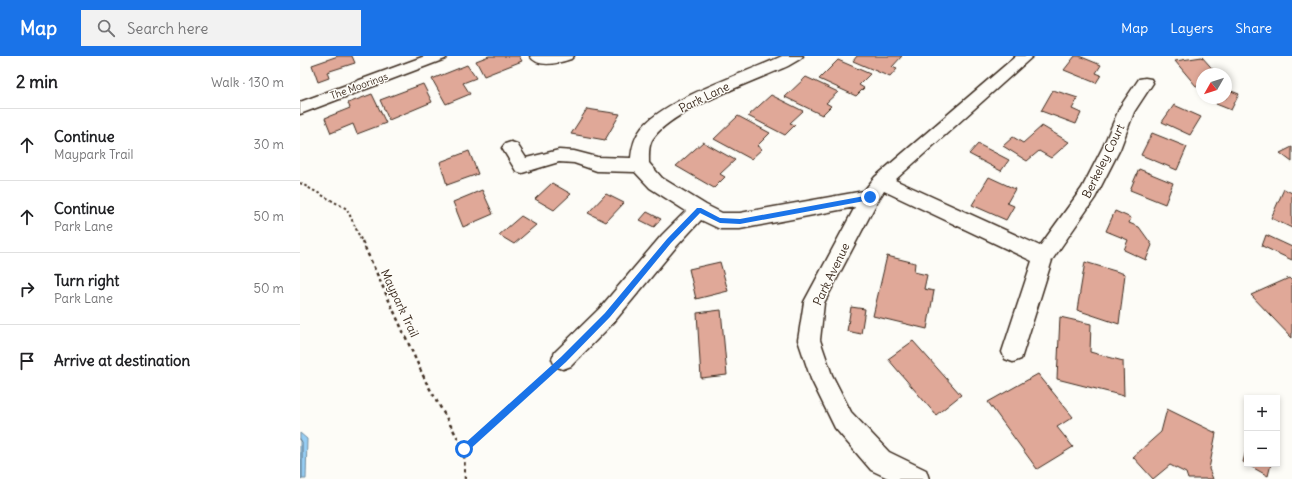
<!DOCTYPE html>
<html lang="en">
<head>
<meta charset="utf-8">
<style>
	:root { --surface:#fff; --page:#f2f2f2; --text:#202124; --muted:#757577; --line:#e0e0e0; --accent:#1a73e8 }
	body { margin:0; font-family:Delius,sans-serif; background:var(--page); color:var(--text) }
	.controls { position:absolute; right:12px; bottom:12px; display:grid; overflow:hidden; border-radius:0px; box-shadow:0 2px 6px #0003 }
	.controls button { width:36px; height:36px; display:grid; place-items:center; padding:0; border:0; border-bottom:1px solid var(--line); background:var(--surface); color:var(--text); font:20px sans-serif }
	.compass { position:absolute; left:896px; top:12px; width:36px; height:36px; border-radius:50%; background:var(--surface); box-shadow:0 2px 6px #0003; rotate:231deg }
	.stop { position:absolute; width:12px; height:12px; margin:-9px; border:3px solid #1a73e8; border-radius:50%; background:#fff }
	.stop.end { background:#1a73e8; border-color:#fff; box-shadow:0 1px 4px #0008 }
	.list { margin:0; padding:0; list-style:none }
	h2 { display:flex; justify-content:space-between; align-items:center; height:52px; margin:0; padding:0 16px; font-size:17px }
	h2 small { font-size:13px; font-weight:400; color:var(--muted) }
	.list li { display:grid; grid-template-columns:26px 1fr auto; gap:12px; align-items:center; box-sizing:border-box; height:72px; padding:0 16px; border-top:1px solid var(--line) }
	.list b { display:block; font-size:15px; white-space:nowrap }
	.list p { margin:0; font-size:13px; white-space:nowrap; color:var(--muted) }
	.list em { font-size:13px; font-style:normal; color:var(--muted) }
	.icon { flex:none; width:22px; height:22px; fill:none; stroke:currentColor; stroke-width:2; stroke-linecap:round; stroke-linejoin:round }
	.map { position:relative; flex:none; width:992px; height:423px; overflow:hidden }
	header { display:flex; align-items:center; gap:24px; box-sizing:border-box; height:56px; padding:0 20px; background:var(--accent); color:#fff }
	header strong { font-size:19px }
	nav { display:flex; gap:22px; margin-inline-start:auto; font-size:14px }
	.search { width:280px; height:36px; background:var(--page); display:flex; align-items:center; gap:10px; box-sizing:border-box; padding:0 14px; border-radius:0px; color:var(--muted); font-size:15px }
	main { display:flex }
	aside { flex:1; background:var(--surface) }
	.map>svg:first-child { display:block }
</style>
</head>
<body>
<header>
<strong>Map</strong>
<div class="search"><svg class="icon" aria-label="search" viewBox="0 0 24 24"><circle cx="10" cy="10" r="6"/><path d="M15 15l6 6"/></svg>Search here</div>
<nav><a>Map</a><a>Layers</a><a>Share</a></nav>
</header>
<main>
<aside>
<h2>2 min<small>Walk · 130 m</small></h2>
<ul class="list">
<li><svg class="icon" aria-label="ahead" viewBox="0 0 24 24"><path d="M12 20V5M6 11l6-6 6 6"/></svg><div><b>Continue</b><p>Maypark Trail</p></div><em>30 m</em></li>
<li><svg class="icon" aria-label="ahead" viewBox="0 0 24 24"><path d="M12 20V5M6 11l6-6 6 6"/></svg><div><b>Continue</b><p>Park Lane</p></div><em>50 m</em></li>
<li><svg class="icon" aria-label="right" viewBox="0 0 24 24"><path d="M7 20v-9h11M14 6l5 5-5 5"/></svg><div><b>Turn right</b><p>Park Lane</p></div><em>50 m</em></li>
<li><svg class="icon" aria-label="arrive" viewBox="0 0 24 24"><path d="M6 21V4h12l-3 4 3 4H6"/></svg><div><b>Arrive at destination</b></div></li>
</ul>
</aside>
<div class="map">
<svg width="992" height="423" viewBox="0 0 992 423">
	<rect width="100%" height="100%" fill="#fdfcf7"/>
	<filter id="ink" filterUnits="userSpaceOnUse"><feTurbulence type="fractalNoise" baseFrequency=".025" numOctaves="2"/><feDisplacementMap in="SourceGraphic" scale="8" xChannelSelector="R" yChannelSelector="G"/><feConvolveMatrix kernelMatrix="1 2 1 2 8 2 1 2 1" color-interpolation-filters="sRGB"/></filter>
	<g filter="url(#ink)">
		<path fill="#95cdf4" stroke="#718c9e" d="M 0,377 L 7,383 L 6,423 L 0,423 Z"/>
		<g fill="none" stroke-linecap="round" stroke-linejoin="round">
			<path stroke="#5f6b74" stroke-width="1" d="M 0,383 L 2,386 L 2,423"/>
		</g>
		<g fill="#e0a898" stroke="#3b2a1e">
			<path d="M 38,0 L 52,0 L 55,7 L 27,16 L 29,22 L 18,26 L 12,9 Z"/>
			<path d="M 189,0 L 219,0 L 222,5 L 184,20 L 176,5 Z"/>
			<path d="M 557,0 L 602,0 L 592,11 L 597,13 L 590,21 L 553,5 Z"/>
			<path d="M 775,0 L 779,0 L 801,9 L 796,17 L 801,19 L 796,27 L 764,14 Z"/>
			<path d="M 902,1 L 917,18 L 902,18 L 902,29 L 896,30 L 875,5 Z"/>
			<path d="M 538,4 L 570,18 L 559,29 L 564,32 L 556,40 L 519,23 Z"/>
			<path d="M 167,9 L 176,22 L 163,27 L 170,38 L 146,48 L 132,23 Z"/>
			<path d="M 506,21 L 538,36 L 526,47 L 531,50 L 522,59 L 485,41 Z"/>
			<path d="M 123,28 L 132,46 L 89,64 L 80,44 Z"/>
			<path d="M 926,33 L 939,38 L 931,54 L 916,48 L 919,42 L 926,42 Z"/>
			<path d="M 753,34 L 778,42 L 772,53 L 781,57 L 776,68 L 741,55 Z"/>
			<path d="M 72,38 L 86,67 L 57,78 L 53,68 L 31,77 L 25,62 L 50,52 L 48,47 Z"/>
			<path d="M 471,39 L 503,55 L 490,67 L 495,69 L 485,79 L 448,60 Z"/>
			<path d="M 874,49 L 901,61 L 890,79 L 862,66 Z"/>
			<path d="M 287,53 L 320,58 L 305,84 L 271,78 Z"/>
			<path d="M 438,60 L 470,77 L 457,90 L 462,93 L 451,103 L 414,83 Z"/>
			<path d="M 742,70 L 769,86 L 751,102 L 739,95 L 727,105 L 703,90 L 713,81 L 723,87 Z"/>
			<path d="M 852,77 L 887,91 L 877,114 L 841,99 Z"/>
			<path d="M 403,86 L 435,104 L 420,118 L 425,121 L 414,132 L 376,110 Z"/>
			<path d="M 678,88 L 709,104 L 701,115 L 669,98 Z"/>
			<path d="M 992,91 L 992,106 L 980,97 Z"/>
			<path d="M 169,95 L 178,118 L 147,129 L 140,106 Z"/>
			<path d="M 839,113 L 873,127 L 865,148 L 830,134 Z"/>
			<path d="M 689,121 L 715,133 L 707,147 L 714,150 L 706,164 L 672,149 Z"/>
			<path d="M 252,127 L 271,138 L 254,154 L 235,143 Z"/>
			<path d="M 984,133 L 992,137 L 992,172 L 971,162 Z"/>
			<path d="M 182,134 L 193,158 L 163,171 L 153,146 Z"/>
			<path d="M 306,138 L 324,147 L 306,166 L 288,157 Z"/>
			<path d="M 815,155 L 831,162 L 829,167 L 839,171 L 852,189 L 846,204 L 824,194 L 828,184 L 806,175 Z"/>
			<path d="M 347,156 L 361,163 L 354,171 L 340,164 Z"/>
			<path d="M 221,160 L 236,169 L 214,188 L 199,179 Z"/>
			<path d="M 966,179 L 992,191 L 992,204 L 962,190 Z"/>
			<path d="M 587,200 L 615,207 L 614,216 L 627,219 L 624,233 L 634,235 L 627,273 L 573,260 Z"/>
			<path d="M 420,206 L 428,235 L 396,243 L 389,213 Z"/>
			<path d="M 785,206 L 825,218 L 819,268 L 777,254 Z"/>
			<path d="M 989,222 L 992,225 L 992,282 L 951,239 Z"/>
			<path d="M 551,251 L 565,253 L 561,278 L 547,275 Z"/>
			<path d="M 421,254 L 427,319 L 401,322 L 397,257 Z"/>
			<path d="M 760,261 L 791,268 L 790,296 L 823,305 L 824,340 L 757,323 Z"/>
			<path d="M 613,285 L 661,339 L 636,359 L 588,303 Z"/>
			<path d="M 738,318 L 773,361 L 757,371 L 773,391 L 737,413 L 688,346 Z"/>
			<path d="M 867,353 L 916,377 L 909,413 L 913,423 L 888,423 L 886,417 L 870,409 L 853,423 L 833,401 L 861,376 Z"/>
			<path d="M 947,390 L 947,408 L 971,408 L 968,420 L 943,406 Z"/>
		</g>
		<g fill="none" stroke-linecap="round" stroke-linejoin="round">
			<g stroke="#3b2a1e" stroke-width="3">
				<g id="minor">
					<path d="M 125,0 L 148,0 L 145,3 L 0,58 L 0,46 Z"/>
					<path d="M 230,0 L 274,0 L 271,3 C 259,7 238,13 230,0 Z"/>
					<path d="M 482,0 L 503,0 L 500,3 L 488,10 C 455,25 374,53 354,81 C 348,88 349,99 349,107 L 362,122 L 406,149 L 422,157 L 440,157 L 564,135 L 575,121 L 716,0 L 733,0 L 595,124 L 740,190 L 782,132 L 802,93 L 820,51 L 839,23 L 845,22 L 851,23 L 853,27 L 834,56 L 820,93 L 795,142 L 752,204 L 721,303 L 713,306 L 705,303 L 702,296 L 732,205 L 584,135 L 577,146 L 524,247 L 520,284 L 532,319 L 551,356 L 589,396 L 626,414 L 629,423 L 590,423 L 571,414 L 535,372 L 511,323 L 498,284 L 504,246 L 555,151 L 440,173 L 420,173 L 401,164 L 376,191 L 314,266 L 271,310 L 263,313 L 255,310 L 252,303 L 255,296 L 300,252 L 362,179 L 386,155 L 350,132 L 335,116 L 297,115 L 274,107 L 259,106 L 222,117 L 216,115 L 202,92 L 205,88 L 211,86 L 217,88 L 226,102 L 259,94 L 274,95 L 297,101 L 331,102 C 332,92 334,82 341,73 C 363,43 447,17 482,0 Z"/>
				</g>
			</g>
			<path stroke="#3b2a1e" stroke-width="2" stroke-dasharray="2.5 2.5" stroke-linecap="butt" d="M 0,127 L 47,153 L 62,186"/>
			<g stroke="#3b2a1e" stroke-width="2.5" stroke-dasharray="3.5 3.5" stroke-linecap="butt">
				<path d="M 62,185 L 126,326 L 164,393 L 165,423"/>
				<path d="M 165,393 L 247,319"/>
			</g>
			<use href="#minor" fill="#fdfcf7" fill-rule="evenodd"/>
		</g>
	</g>
	<path fill="#1a73e8" d="M 570,139 L 573,141 L 570,144 L 440,168 L 420,167 L 400,157 L 371,187 L 310,261 L 266,306 L 167,396 L 162,396 L 162,390 L 261,301 L 305,257 L 367,183 L 397,152 L 401,152 L 420,162 L 440,163 Z"/>
	<g text-anchor="middle" dominant-baseline="central" stroke-width="3" stroke-linejoin="round" paint-order="stroke">
		<g font-size="10" fill="#3b2a1e" stroke="#fdfcf7">
			<text transform="translate(59 30) rotate(-20)">The Moorings</text>
		</g>
		<g font-size="12" fill="#3b2a1e" stroke="#fdfcf7">
			<text transform="translate(404 41) rotate(-26)">Park Lane</text>
			<text transform="translate(803 105) rotate(-64)">Berkeley Court</text>
			<text transform="translate(531 218) rotate(-64)">Park Avenue</text>
			<text transform="translate(100 247) rotate(65)">Maypark Trail</text>
		</g>
	</g>
</svg>
<div class="controls">
<button>+</button>
<button>−</button>
</div>
<svg class="compass" viewBox="-18 -18 36 36"><path d="M0-13l5 13h-10z" fill="#e53935"/><path d="M0 13l5-13h-10z" fill="#757577"/></svg>
<div class="stop" style="left:164px;top:393px"></div>
<div class="stop end" style="left:570px;top:141px"></div>
</div>
</main>
</body>
</html>
